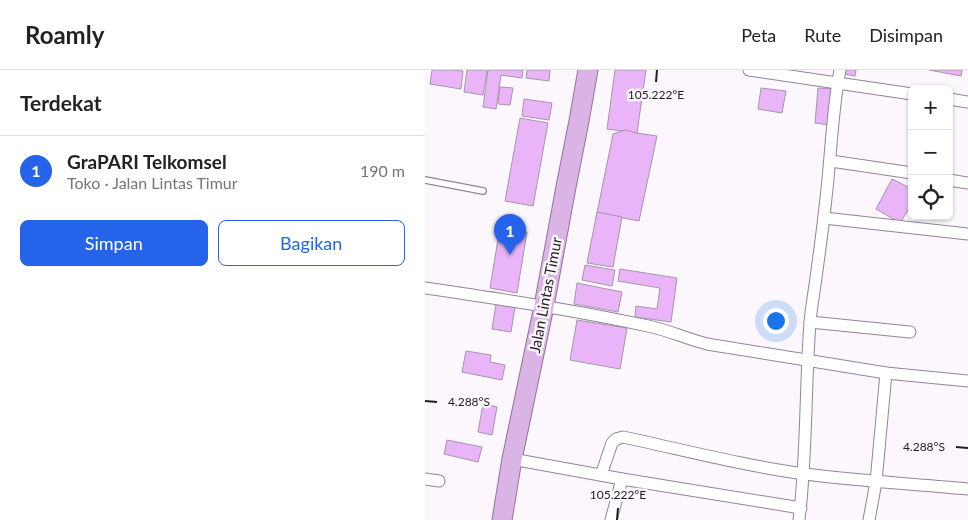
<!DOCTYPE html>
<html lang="id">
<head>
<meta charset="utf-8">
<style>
	:root { --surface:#fff; --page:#f6f6f6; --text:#222; --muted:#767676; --line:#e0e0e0; --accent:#2563eb }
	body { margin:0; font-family:Lato,sans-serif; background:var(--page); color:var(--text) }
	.controls { position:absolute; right:15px; top:15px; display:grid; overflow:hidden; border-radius:8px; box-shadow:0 1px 4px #0004 }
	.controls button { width:45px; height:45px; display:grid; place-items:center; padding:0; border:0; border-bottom:1px solid var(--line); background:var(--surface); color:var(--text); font:25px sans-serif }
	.you { position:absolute; left:350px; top:250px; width:18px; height:18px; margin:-12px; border:4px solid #fff; border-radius:50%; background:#1a73e8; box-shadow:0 0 0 8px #1a73e833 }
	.badge { display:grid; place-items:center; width:32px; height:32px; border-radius:50%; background:var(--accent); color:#fff; font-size:16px; font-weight:700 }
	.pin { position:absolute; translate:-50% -41px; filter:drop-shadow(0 1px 2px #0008) }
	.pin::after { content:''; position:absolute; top:26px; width:18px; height:15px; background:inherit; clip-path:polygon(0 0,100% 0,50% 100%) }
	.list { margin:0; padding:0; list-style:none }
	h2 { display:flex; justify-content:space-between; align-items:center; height:65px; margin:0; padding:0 20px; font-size:21px }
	h2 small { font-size:16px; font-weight:400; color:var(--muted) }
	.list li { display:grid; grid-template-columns:32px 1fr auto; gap:15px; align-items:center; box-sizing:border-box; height:70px; padding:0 20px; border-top:1px solid var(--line) }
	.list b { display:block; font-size:19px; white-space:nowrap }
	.list p { margin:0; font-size:16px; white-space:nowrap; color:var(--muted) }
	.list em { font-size:16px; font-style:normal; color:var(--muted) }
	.actions { display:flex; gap:10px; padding:15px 20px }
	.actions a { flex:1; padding:11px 0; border:1px solid var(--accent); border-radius:8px; text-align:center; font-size:18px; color:var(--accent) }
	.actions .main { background:var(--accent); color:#fff }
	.icon { flex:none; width:28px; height:28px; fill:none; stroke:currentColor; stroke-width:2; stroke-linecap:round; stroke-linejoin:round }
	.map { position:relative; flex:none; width:543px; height:450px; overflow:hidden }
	header { display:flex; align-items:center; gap:30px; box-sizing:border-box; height:70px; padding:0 25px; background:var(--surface); border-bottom:1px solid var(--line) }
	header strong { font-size:24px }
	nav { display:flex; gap:28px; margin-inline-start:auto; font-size:18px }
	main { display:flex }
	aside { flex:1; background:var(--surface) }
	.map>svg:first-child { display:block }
</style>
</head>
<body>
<header>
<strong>Roamly</strong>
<nav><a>Peta</a><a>Rute</a><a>Disimpan</a></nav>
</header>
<main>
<aside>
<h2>Terdekat<small></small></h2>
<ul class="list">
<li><span class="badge">1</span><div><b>GraPARI Telkomsel</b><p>Toko · Jalan Lintas Timur</p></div><em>190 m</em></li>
</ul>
<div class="actions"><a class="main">Simpan</a><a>Bagikan</a></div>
</aside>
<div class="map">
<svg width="543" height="450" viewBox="0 0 543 450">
	<rect width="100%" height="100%" fill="#fbf7fc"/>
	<g fill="#eab4f9" stroke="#a695ab">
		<path d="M 7,0 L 28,0 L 38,1 L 36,19 L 5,14 Z"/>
		<path d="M 42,0 L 62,0 L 58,25 L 39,22 Z"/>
		<path d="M 63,0 L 98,0 L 97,8 L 76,5 L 71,39 L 58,37 Z"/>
		<path d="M 102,0 L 125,0 L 124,11 L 101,8 Z"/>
		<path d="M 190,0 L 221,0 L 212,63 L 182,59 Z"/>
		<path d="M 420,0 L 431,0 L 430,6 L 419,4 Z"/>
		<path d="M 504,0 L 537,0 L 536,6 Z"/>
		<path d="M 75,17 L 88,18 L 85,35 L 73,34 Z"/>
		<path d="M 336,18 L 361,21 L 357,43 L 333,39 Z"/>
		<path d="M 393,18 L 409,19 L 405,55 L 390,53 Z"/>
		<path d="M 99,29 L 127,33 L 124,50 L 97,46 Z"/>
		<path d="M 95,48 L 123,53 L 108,136 L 80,131 Z"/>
		<path d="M 200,60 L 212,63 L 232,66 L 214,151 L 172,143 L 188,64 Z"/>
		<path d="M 467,109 L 487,119 L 487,134 L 475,153 L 451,139 Z"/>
		<path d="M 172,142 L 197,147 L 188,197 L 162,193 Z"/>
		<path d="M 75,157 L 102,162 L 92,223 L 65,218 Z"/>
		<path d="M 160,195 L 190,200 L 187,216 L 157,210 Z"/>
		<path d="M 195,199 L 252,208 L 246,252 L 210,247 L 211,236 L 232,239 L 235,218 L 193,211 Z"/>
		<path d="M 152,213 L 197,222 L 193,242 L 149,234 Z"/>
		<path d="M 71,234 L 90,237 L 86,262 L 67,259 Z"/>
		<path d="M 152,250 L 202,258 L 195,299 L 145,290 Z"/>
		<path d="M 41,281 L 66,285 L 65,292 L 80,295 L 77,310 L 37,302 Z"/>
		<path d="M 58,334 L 72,337 L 67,365 L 53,362 Z"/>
		<path d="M 22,370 L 57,377 L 53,392 L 19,384 Z"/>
	</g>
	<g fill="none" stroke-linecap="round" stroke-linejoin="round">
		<g stroke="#948399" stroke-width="8">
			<path id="service" d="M 0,110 L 58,121"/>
		</g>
		<g stroke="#948399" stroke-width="13">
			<g id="minor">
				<path d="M 324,0 L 487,24"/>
				<path d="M 524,29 L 543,32"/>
				<path d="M 406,91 L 487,103"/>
				<path d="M 524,110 L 543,113"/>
				<path d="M 399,148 L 543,164"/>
				<path d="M 0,218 C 75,229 149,240 223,256 C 243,260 262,269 282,274 L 461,303 L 543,311"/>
				<path d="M 385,252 L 485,262"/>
				<path d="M 87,389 L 197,409 L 376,438"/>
				<path d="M 176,405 L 187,373 L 191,369 L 198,367 C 259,380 319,396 381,404 C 435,411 489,414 543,419"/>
				<path d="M 0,409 L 14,411"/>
				<path d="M 186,450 L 197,409"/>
				<path d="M 374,450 C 382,385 380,318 385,253 C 386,240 388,228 390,215 C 394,186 398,157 401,128 C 406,86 407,42 415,0"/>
				<path d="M 444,450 L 451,412 L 461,303"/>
			</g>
		</g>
		<g stroke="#94729d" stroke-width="21">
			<path id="trunk" d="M 77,450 L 87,389 L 119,236 L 141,117 L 154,51 L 163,0"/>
		</g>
		<use href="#service" stroke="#fff" stroke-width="5.5"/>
		<use href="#minor" stroke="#fff" stroke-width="11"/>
		<use href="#trunk" stroke="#dab4e4" stroke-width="19"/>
	</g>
	<path fill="none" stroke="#221b24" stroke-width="2" d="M 231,12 L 232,0M 0,331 L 12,332M 531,377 L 543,378M 192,450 L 193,438"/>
	<g text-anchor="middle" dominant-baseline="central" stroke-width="5" stroke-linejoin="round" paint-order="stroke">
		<g font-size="15" fill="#221b24" stroke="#fbf7fc">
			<text transform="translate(120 225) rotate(-79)">Jalan Lintas Timur</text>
		</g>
	</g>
	<g font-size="12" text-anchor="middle" fill="#221b24" stroke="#fbf7fc" stroke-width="5" stroke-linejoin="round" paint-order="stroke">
		<text x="231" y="29">105.222°E</text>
		<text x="44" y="336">4.288°S</text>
		<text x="499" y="381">4.288°S</text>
		<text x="193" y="429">105.222°E</text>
	</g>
</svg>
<div class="controls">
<button>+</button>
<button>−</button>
<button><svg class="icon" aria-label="locate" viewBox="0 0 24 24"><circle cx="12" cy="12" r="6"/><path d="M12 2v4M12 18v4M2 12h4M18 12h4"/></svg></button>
</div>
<div class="you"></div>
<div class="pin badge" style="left:85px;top:185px">1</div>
</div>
</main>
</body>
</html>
